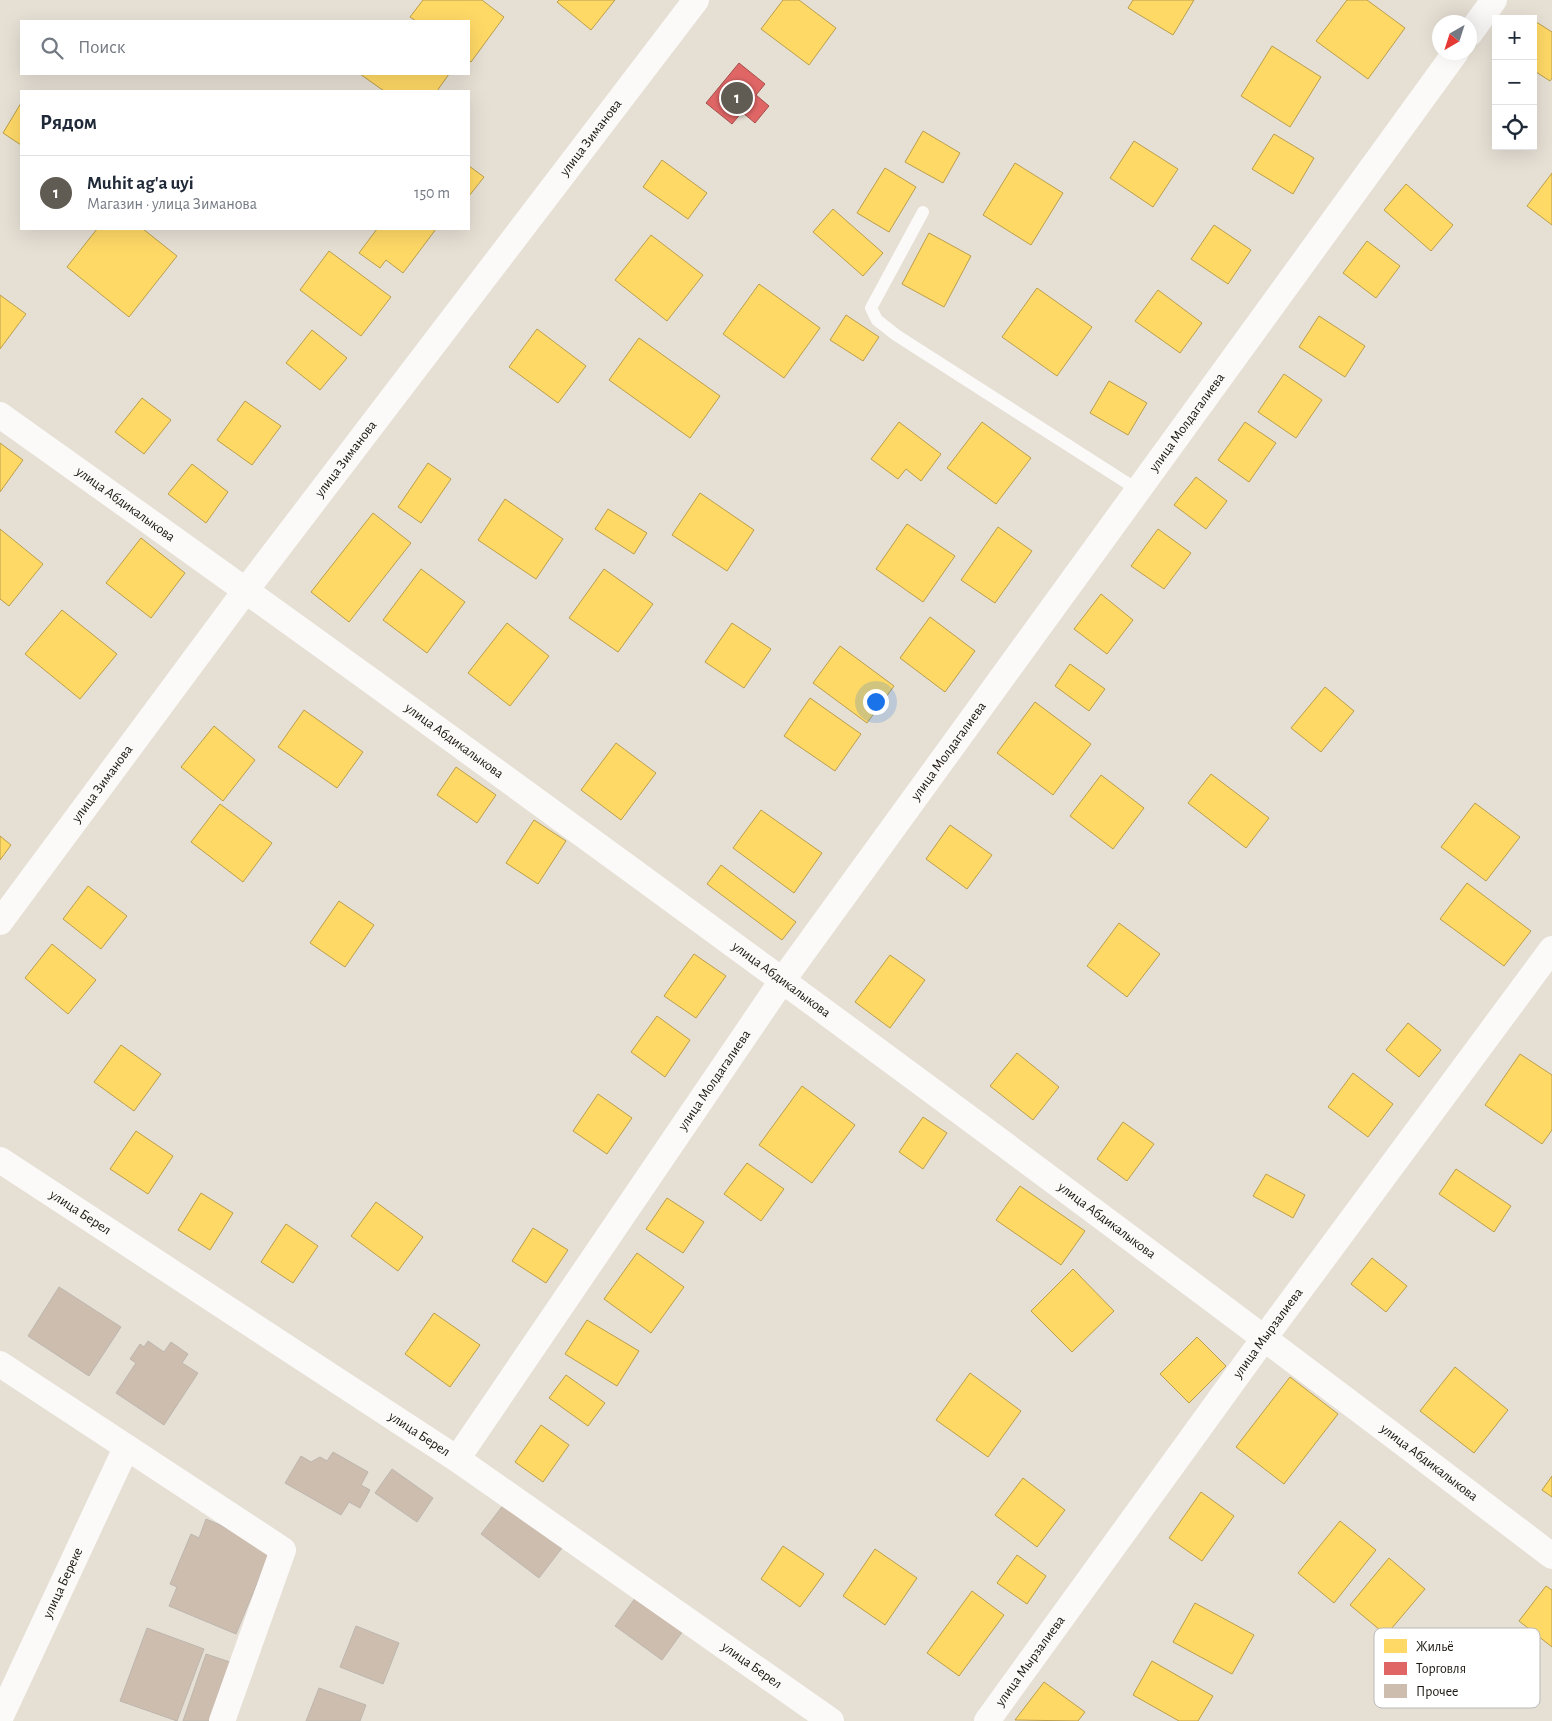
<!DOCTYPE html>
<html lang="ru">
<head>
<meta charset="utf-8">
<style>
	:root { --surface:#fff; --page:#f2f2f3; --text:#1f2937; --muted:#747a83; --line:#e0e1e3; --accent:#615c53 }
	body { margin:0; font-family:"Alegreya Sans",sans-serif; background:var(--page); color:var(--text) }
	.controls { position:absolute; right:15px; top:15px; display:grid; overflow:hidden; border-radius:0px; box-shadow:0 5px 20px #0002 }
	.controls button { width:45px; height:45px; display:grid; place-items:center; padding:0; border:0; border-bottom:1px solid var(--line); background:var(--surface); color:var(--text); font:25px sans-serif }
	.compass { position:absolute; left:1432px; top:15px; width:45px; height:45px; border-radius:50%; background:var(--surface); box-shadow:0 5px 20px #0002; rotate:219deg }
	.you { position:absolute; left:875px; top:701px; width:18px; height:18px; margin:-12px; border:4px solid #fff; border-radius:50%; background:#1a73e8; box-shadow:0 0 0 8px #1a73e833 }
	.badge { display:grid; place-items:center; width:32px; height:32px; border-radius:50%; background:var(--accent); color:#fff; font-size:16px; font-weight:700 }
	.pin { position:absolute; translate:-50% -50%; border:2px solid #fff; box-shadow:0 1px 5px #0006 }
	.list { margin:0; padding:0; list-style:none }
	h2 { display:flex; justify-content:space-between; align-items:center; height:65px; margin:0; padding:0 20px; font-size:21px }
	h2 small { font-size:16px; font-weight:400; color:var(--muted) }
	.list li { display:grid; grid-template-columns:32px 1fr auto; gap:15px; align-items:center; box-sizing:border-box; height:75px; padding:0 20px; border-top:1px solid var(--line) }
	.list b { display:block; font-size:19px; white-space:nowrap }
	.list p { margin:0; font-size:16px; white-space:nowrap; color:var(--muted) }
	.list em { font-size:16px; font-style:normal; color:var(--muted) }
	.icon { flex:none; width:28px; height:28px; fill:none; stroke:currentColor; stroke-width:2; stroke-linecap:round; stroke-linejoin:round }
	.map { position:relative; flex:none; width:1552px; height:1721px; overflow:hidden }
	.search { position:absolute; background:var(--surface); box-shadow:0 5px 20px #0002; left:20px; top:20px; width:450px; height:55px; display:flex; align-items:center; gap:12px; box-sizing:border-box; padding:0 18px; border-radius:0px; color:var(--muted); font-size:19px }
	.panel { position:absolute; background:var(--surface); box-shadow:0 5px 20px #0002; left:20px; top:90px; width:450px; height:140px; border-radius:0px }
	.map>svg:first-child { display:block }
</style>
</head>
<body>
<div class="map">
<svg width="1552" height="1721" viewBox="0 0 1552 1721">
	<rect width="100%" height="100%" fill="#e6dfd4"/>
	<g fill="#ffd966" stroke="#ba9e4c">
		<path d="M 423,0 L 482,0 L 504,17 L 471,62 L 469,60 L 469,21 L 416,21 L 410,17 Z"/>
		<path d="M 559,0 L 615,0 L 591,30 L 557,2 Z"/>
		<path d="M 783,0 L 799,0 L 836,28 L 809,65 L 761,29 Z"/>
		<path d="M 1133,0 L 1194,0 L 1173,35 L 1128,8 Z"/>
		<path d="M 1347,0 L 1367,0 L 1405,28 L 1368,79 L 1316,41 Z"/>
		<path d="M 1533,20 L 1552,32 L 1552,78 L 1550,81 L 1533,70 Z"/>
		<path d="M 1272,46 L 1321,77 L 1290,127 L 1241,96 Z"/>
		<path d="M 360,74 L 449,74 L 437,91 L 384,91 Z"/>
		<path d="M 21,103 L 21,145 L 3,133 Z"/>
		<path d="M 923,131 L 960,153 L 943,183 L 905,162 Z"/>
		<path d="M 1274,134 L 1314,158 L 1293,194 L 1252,169 Z"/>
		<path d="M 1134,141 L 1178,169 L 1153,207 L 1110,178 Z"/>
		<path d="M 662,160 L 707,193 L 688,219 L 643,187 Z"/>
		<path d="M 1015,163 L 1063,193 L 1031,245 L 983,215 Z"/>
		<path d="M 469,166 L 484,177 L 469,196 Z"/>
		<path d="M 885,168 L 916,187 L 889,232 L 857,213 Z"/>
		<path d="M 1552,173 L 1552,225 L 1527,206 Z"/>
		<path d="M 1406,184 L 1453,225 L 1431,251 L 1384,210 Z"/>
		<path d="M 833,209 L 883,253 L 863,276 L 813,232 Z"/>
		<path d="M 1214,225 L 1251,250 L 1228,284 L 1191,259 Z"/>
		<path d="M 97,229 L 143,229 L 177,256 L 129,317 L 67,267 Z"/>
		<path d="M 377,229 L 436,229 L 403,273 L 386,260 L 380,268 L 359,253 Z"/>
		<path d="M 929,233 L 971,256 L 944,307 L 902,284 Z"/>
		<path d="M 651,235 L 703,275 L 667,321 L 615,280 Z"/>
		<path d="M 1367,241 L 1400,266 L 1376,298 L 1343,273 Z"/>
		<path d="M 329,251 L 391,297 L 361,336 L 300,290 Z"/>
		<path d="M 759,284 L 820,328 L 784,378 L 723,334 Z"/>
		<path d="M 1037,288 L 1092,327 L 1057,376 L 1002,337 Z"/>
		<path d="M 1158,290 L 1202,323 L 1180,353 L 1135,321 Z"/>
		<path d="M 0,295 L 26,314 L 0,349 Z"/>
		<path d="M 846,315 L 879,337 L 863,361 L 830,340 Z"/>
		<path d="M 1319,316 L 1365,346 L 1345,377 L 1299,347 Z"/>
		<path d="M 537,329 L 586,366 L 558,403 L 509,367 Z"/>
		<path d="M 312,330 L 347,358 L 320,390 L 286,363 Z"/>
		<path d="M 639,338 L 720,396 L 690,438 L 609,380 Z"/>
		<path d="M 1284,374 L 1322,400 L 1296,438 L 1258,412 Z"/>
		<path d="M 1109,381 L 1147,403 L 1128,435 L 1090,413 Z"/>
		<path d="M 142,398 L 171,420 L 144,454 L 115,432 Z"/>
		<path d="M 245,401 L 281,426 L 252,465 L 217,440 Z"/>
		<path d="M 899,422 L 941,454 L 921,481 L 906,469 L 898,479 L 871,459 Z"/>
		<path d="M 982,422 L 1031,458 L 996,504 L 947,468 Z"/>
		<path d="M 1245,422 L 1276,443 L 1249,482 L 1218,460 Z"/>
		<path d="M 0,443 L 23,460 L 0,492 Z"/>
		<path d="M 428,463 L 451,479 L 421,523 L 398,507 Z"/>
		<path d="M 192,464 L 228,492 L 206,523 L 168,494 Z"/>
		<path d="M 1196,477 L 1227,501 L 1206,529 L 1174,505 Z"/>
		<path d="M 700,493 L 754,530 L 727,571 L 672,535 Z"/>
		<path d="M 505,499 L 563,539 L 536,579 L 478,540 Z"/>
		<path d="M 608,509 L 647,533 L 634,554 L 595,529 Z"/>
		<path d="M 373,513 L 411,543 L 349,622 L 311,592 Z"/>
		<path d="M 907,524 L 955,556 L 923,602 L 876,569 Z"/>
		<path d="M 998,527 L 1032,551 L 995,603 L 961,580 Z"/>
		<path d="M 0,529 L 43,564 L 9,606 L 0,599 Z"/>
		<path d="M 1158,529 L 1191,553 L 1164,589 L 1131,566 Z"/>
		<path d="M 141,538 L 185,573 L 151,618 L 106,583 Z"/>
		<path d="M 421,569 L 465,602 L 427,653 L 383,620 Z"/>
		<path d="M 604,569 L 653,604 L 618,652 L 569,618 Z"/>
		<path d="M 1101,594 L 1133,620 L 1107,654 L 1074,629 Z"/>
		<path d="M 62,610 L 117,654 L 80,699 L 25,654 Z"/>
		<path d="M 930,617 L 975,651 L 945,692 L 900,658 Z"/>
		<path d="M 507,623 L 549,656 L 510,706 L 468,673 Z"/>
		<path d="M 732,623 L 771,649 L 744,688 L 705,662 Z"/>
		<path d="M 840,646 L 894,686 L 867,723 L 813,683 Z"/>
		<path d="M 1070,664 L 1105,689 L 1089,711 L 1055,686 Z"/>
		<path d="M 1325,687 L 1354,711 L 1321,752 L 1291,728 Z"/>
		<path d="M 810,698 L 861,734 L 835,771 L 784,736 Z"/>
		<path d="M 1035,702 L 1091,744 L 1053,795 L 997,753 Z"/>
		<path d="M 304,710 L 363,752 L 337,788 L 278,747 Z"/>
		<path d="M 214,726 L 255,760 L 223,801 L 181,767 Z"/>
		<path d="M 616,743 L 656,773 L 621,820 L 581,790 Z"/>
		<path d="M 456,767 L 496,795 L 477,823 L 437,795 Z"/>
		<path d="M 1211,774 L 1269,818 L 1246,848 L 1188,803 Z"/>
		<path d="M 1101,775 L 1144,808 L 1113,849 L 1070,816 Z"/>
		<path d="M 1475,803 L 1520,837 L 1486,881 L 1441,847 Z"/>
		<path d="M 220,804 L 272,843 L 243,882 L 191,842 Z"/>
		<path d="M 761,810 L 822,853 L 794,893 L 733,848 Z"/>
		<path d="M 534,820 L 566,841 L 538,884 L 506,863 Z"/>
		<path d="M 950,825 L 992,855 L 967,889 L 926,859 Z"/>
		<path d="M 0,836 L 11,845 L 0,860 Z"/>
		<path d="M 721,865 L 796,922 L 782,940 L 707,884 Z"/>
		<path d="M 1467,883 L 1531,931 L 1504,966 L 1440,919 Z"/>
		<path d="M 88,886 L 127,916 L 101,949 L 63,919 Z"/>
		<path d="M 339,901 L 374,925 L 345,967 L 310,943 Z"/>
		<path d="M 1119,923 L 1160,954 L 1127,997 L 1087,966 Z"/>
		<path d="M 52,944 L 96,980 L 68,1014 L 25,978 Z"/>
		<path d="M 694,954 L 726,976 L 696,1018 L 664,996 Z"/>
		<path d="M 890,955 L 925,980 L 890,1028 L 855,1002 Z"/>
		<path d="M 657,1016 L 690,1040 L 665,1077 L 631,1052 Z"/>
		<path d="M 1408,1023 L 1441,1050 L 1419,1077 L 1386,1050 Z"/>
		<path d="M 121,1045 L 161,1074 L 134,1111 L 94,1082 Z"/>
		<path d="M 1017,1053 L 1059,1087 L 1033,1120 L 990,1086 Z"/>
		<path d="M 1520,1054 L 1552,1075 L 1552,1130 L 1542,1144 L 1485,1105 Z"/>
		<path d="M 1353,1073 L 1393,1104 L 1368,1137 L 1328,1107 Z"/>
		<path d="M 802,1086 L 855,1125 L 812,1183 L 759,1145 Z"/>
		<path d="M 598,1094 L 632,1118 L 607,1154 L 573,1131 Z"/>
		<path d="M 923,1117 L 947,1133 L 923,1169 L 899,1152 Z"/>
		<path d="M 1123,1122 L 1154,1144 L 1127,1181 L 1097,1159 Z"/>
		<path d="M 136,1131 L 173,1156 L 148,1194 L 110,1169 Z"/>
		<path d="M 747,1163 L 784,1189 L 761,1221 L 724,1194 Z"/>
		<path d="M 1456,1169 L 1511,1206 L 1494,1232 L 1439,1194 Z"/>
		<path d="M 1266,1174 L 1305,1195 L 1293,1218 L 1253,1196 Z"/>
		<path d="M 1020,1186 L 1085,1231 L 1061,1265 L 996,1220 Z"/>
		<path d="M 201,1193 L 233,1213 L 210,1250 L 178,1230 Z"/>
		<path d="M 667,1198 L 704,1222 L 683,1253 L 646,1229 Z"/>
		<path d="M 376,1202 L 423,1237 L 398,1271 L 351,1236 Z"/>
		<path d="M 286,1224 L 318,1246 L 293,1283 L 261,1262 Z"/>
		<path d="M 533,1228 L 568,1250 L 546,1283 L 512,1261 Z"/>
		<path d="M 637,1253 L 684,1287 L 651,1333 L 604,1299 Z"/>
		<path d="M 1372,1258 L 1407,1286 L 1386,1312 L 1351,1284 Z"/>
		<path d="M 1073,1269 L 1114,1311 L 1072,1352 L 1031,1311 Z"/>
		<path d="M 434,1313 L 480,1345 L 450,1387 L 405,1354 Z"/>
		<path d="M 587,1320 L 639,1351 L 617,1386 L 565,1354 Z"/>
		<path d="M 1197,1337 L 1226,1366 L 1189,1403 L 1160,1374 Z"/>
		<path d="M 1455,1367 L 1508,1410 L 1474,1453 L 1420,1411 Z"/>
		<path d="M 970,1373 L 1021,1411 L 988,1457 L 936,1420 Z"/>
		<path d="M 566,1375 L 605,1403 L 588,1426 L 549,1398 Z"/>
		<path d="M 1290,1377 L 1338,1414 L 1284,1484 L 1236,1447 Z"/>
		<path d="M 541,1425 L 569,1445 L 543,1482 L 515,1462 Z"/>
		<path d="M 1552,1476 L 1552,1497 L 1542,1490 Z"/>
		<path d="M 1023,1478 L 1065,1510 L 1037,1547 L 995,1515 Z"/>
		<path d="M 1201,1492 L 1234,1516 L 1202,1561 L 1169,1538 Z"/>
		<path d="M 1340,1521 L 1376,1550 L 1334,1603 L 1298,1573 Z"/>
		<path d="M 783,1546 L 824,1574 L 800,1607 L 761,1579 Z"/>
		<path d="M 875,1549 L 917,1578 L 885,1625 L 843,1596 Z"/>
		<path d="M 1017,1555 L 1046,1576 L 1027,1604 L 997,1583 Z"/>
		<path d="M 1389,1558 L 1425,1589 L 1386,1635 L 1350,1605 Z"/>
		<path d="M 1546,1586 L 1552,1590 L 1552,1647 L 1519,1621 Z"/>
		<path d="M 972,1591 L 1004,1615 L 959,1676 L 927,1653 Z"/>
		<path d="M 1195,1603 L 1254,1635 L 1232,1674 L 1173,1642 Z"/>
		<path d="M 1152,1661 L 1213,1696 L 1198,1721 L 1179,1721 L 1133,1695 Z"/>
		<path d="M 1044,1682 L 1085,1712 L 1078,1721 L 1015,1720 Z"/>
	</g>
	<path fill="#e06666" stroke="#a54e4c" d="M 739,63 L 765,84 L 756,95 L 769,106 L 755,123 L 742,112 L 732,124 L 706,103 Z"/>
	<g fill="#cdbdae" stroke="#bdb6ae">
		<path d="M 59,1287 L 121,1327 L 89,1376 L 28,1336 Z"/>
		<path d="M 148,1341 L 164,1352 L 171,1342 L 188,1354 L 182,1363 L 198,1373 L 164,1425 L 116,1393 L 136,1363 L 130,1359 L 140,1344 L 144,1347 Z"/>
		<path d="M 333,1452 L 368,1472 L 361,1485 L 370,1490 L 360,1508 L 349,1502 L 341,1515 L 285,1483 L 301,1456 L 311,1462 L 320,1457 L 327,1461 Z"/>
		<path d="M 392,1469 L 433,1498 L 417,1522 L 375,1493 Z"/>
		<path d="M 504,1504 L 562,1548 L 539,1578 L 481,1534 Z"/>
		<path d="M 206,1519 L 272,1547 L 236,1634 L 169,1606 L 177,1587 L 170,1584 L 191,1534 L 199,1538 Z"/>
		<path d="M 636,1597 L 683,1631 L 662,1660 L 615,1626 Z"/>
		<path d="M 356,1626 L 399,1643 L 383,1684 L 340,1667 Z"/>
		<path d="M 147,1628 L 204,1649 L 177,1721 L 120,1701 Z"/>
		<path d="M 206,1654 L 230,1662 L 210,1721 L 183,1721 Z"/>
		<path d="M 319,1688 L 366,1705 L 360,1721 L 306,1721 Z"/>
	</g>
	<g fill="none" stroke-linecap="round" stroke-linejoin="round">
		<path stroke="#fbfaf9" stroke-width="12" d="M 923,212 L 871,308 L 877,320 L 896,335 L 1138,490"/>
		<g stroke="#fbfaf9" stroke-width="26">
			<path d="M 1470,33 L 1494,0"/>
			<path id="s1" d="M 0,415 C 523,787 1041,1167 1552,1556"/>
			<path id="s2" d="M 0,922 L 246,590 L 696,0"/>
			<path id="s3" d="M 0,1160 L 457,1459 L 831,1721"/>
			<path d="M 0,1364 L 283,1550 L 222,1721"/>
			<path id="s4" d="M 457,1459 L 782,981 L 1456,52"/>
			<path id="s5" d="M 0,1718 L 126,1448"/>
			<path id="s6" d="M 987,1721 L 1265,1337 L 1552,949"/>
		</g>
	</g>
	<g text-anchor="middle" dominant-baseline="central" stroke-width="5" stroke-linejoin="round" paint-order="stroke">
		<g font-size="14" fill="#1a150e" stroke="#fff">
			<text stroke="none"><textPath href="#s2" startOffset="982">улица Зиманова</textPath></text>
			<text stroke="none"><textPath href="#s4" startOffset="1268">улица Молдагалиева</textPath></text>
			<text stroke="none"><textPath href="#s2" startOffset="578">улица Зиманова</textPath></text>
			<text stroke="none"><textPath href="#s1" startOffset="154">улица Абдикалыкова</textPath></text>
			<text stroke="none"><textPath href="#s1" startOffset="559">улица Абдикалыкова</textPath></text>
			<text stroke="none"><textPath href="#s4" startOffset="862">улица Молдагалиева</textPath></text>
			<text stroke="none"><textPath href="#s2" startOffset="172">улица Зиманова</textPath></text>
			<text stroke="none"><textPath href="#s1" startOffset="964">улица Абдикалыкова</textPath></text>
			<text stroke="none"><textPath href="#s4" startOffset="458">улица Молдагалиева</textPath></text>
			<text stroke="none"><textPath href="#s3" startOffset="96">улица Берел</textPath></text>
			<text stroke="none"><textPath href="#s1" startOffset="1369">улица Абдикалыкова</textPath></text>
			<text stroke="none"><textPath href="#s6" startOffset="479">улица Мырзалиева</textPath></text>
			<text stroke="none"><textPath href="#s3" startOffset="501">улица Берел</textPath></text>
			<text stroke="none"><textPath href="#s1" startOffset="1772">улица Абдикалыкова</textPath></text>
			<text stroke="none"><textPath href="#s5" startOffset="149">улица Береке</textPath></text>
			<text stroke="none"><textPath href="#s6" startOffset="74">улица Мырзалиева</textPath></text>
			<text stroke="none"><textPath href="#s3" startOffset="906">улица Берел</textPath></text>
		</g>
	</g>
	<rect x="1374" y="1628" width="166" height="80" rx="8" fill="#fff" stroke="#bab9b7" stroke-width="1"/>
	<rect x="1384" y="1639" width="23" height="14" fill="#ffd966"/>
	<rect x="1384" y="1662" width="23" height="13" fill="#e06666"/>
	<rect x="1384" y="1684" width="23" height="14" fill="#cdbdae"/>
	<g font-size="14" fill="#1a150e">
		<text x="1416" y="1651">Жильё</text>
		<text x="1416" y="1673">Торговля</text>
		<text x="1416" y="1696">Прочее</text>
	</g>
</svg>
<div class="controls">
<button>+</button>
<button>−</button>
<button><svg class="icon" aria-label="locate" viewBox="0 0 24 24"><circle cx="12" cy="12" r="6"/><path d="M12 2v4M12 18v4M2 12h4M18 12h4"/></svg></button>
</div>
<svg class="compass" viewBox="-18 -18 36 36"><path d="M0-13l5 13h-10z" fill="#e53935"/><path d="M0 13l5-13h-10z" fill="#747a83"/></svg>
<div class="you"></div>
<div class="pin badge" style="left:737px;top:98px">1</div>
<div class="search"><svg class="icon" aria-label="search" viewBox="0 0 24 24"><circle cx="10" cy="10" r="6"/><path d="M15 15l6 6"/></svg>Поиск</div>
<section class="panel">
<h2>Рядом<small></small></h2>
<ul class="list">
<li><span class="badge">1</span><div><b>Muhit ag'a uyi</b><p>Магазин · улица Зиманова</p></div><em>150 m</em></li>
</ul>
</section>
</div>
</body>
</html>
